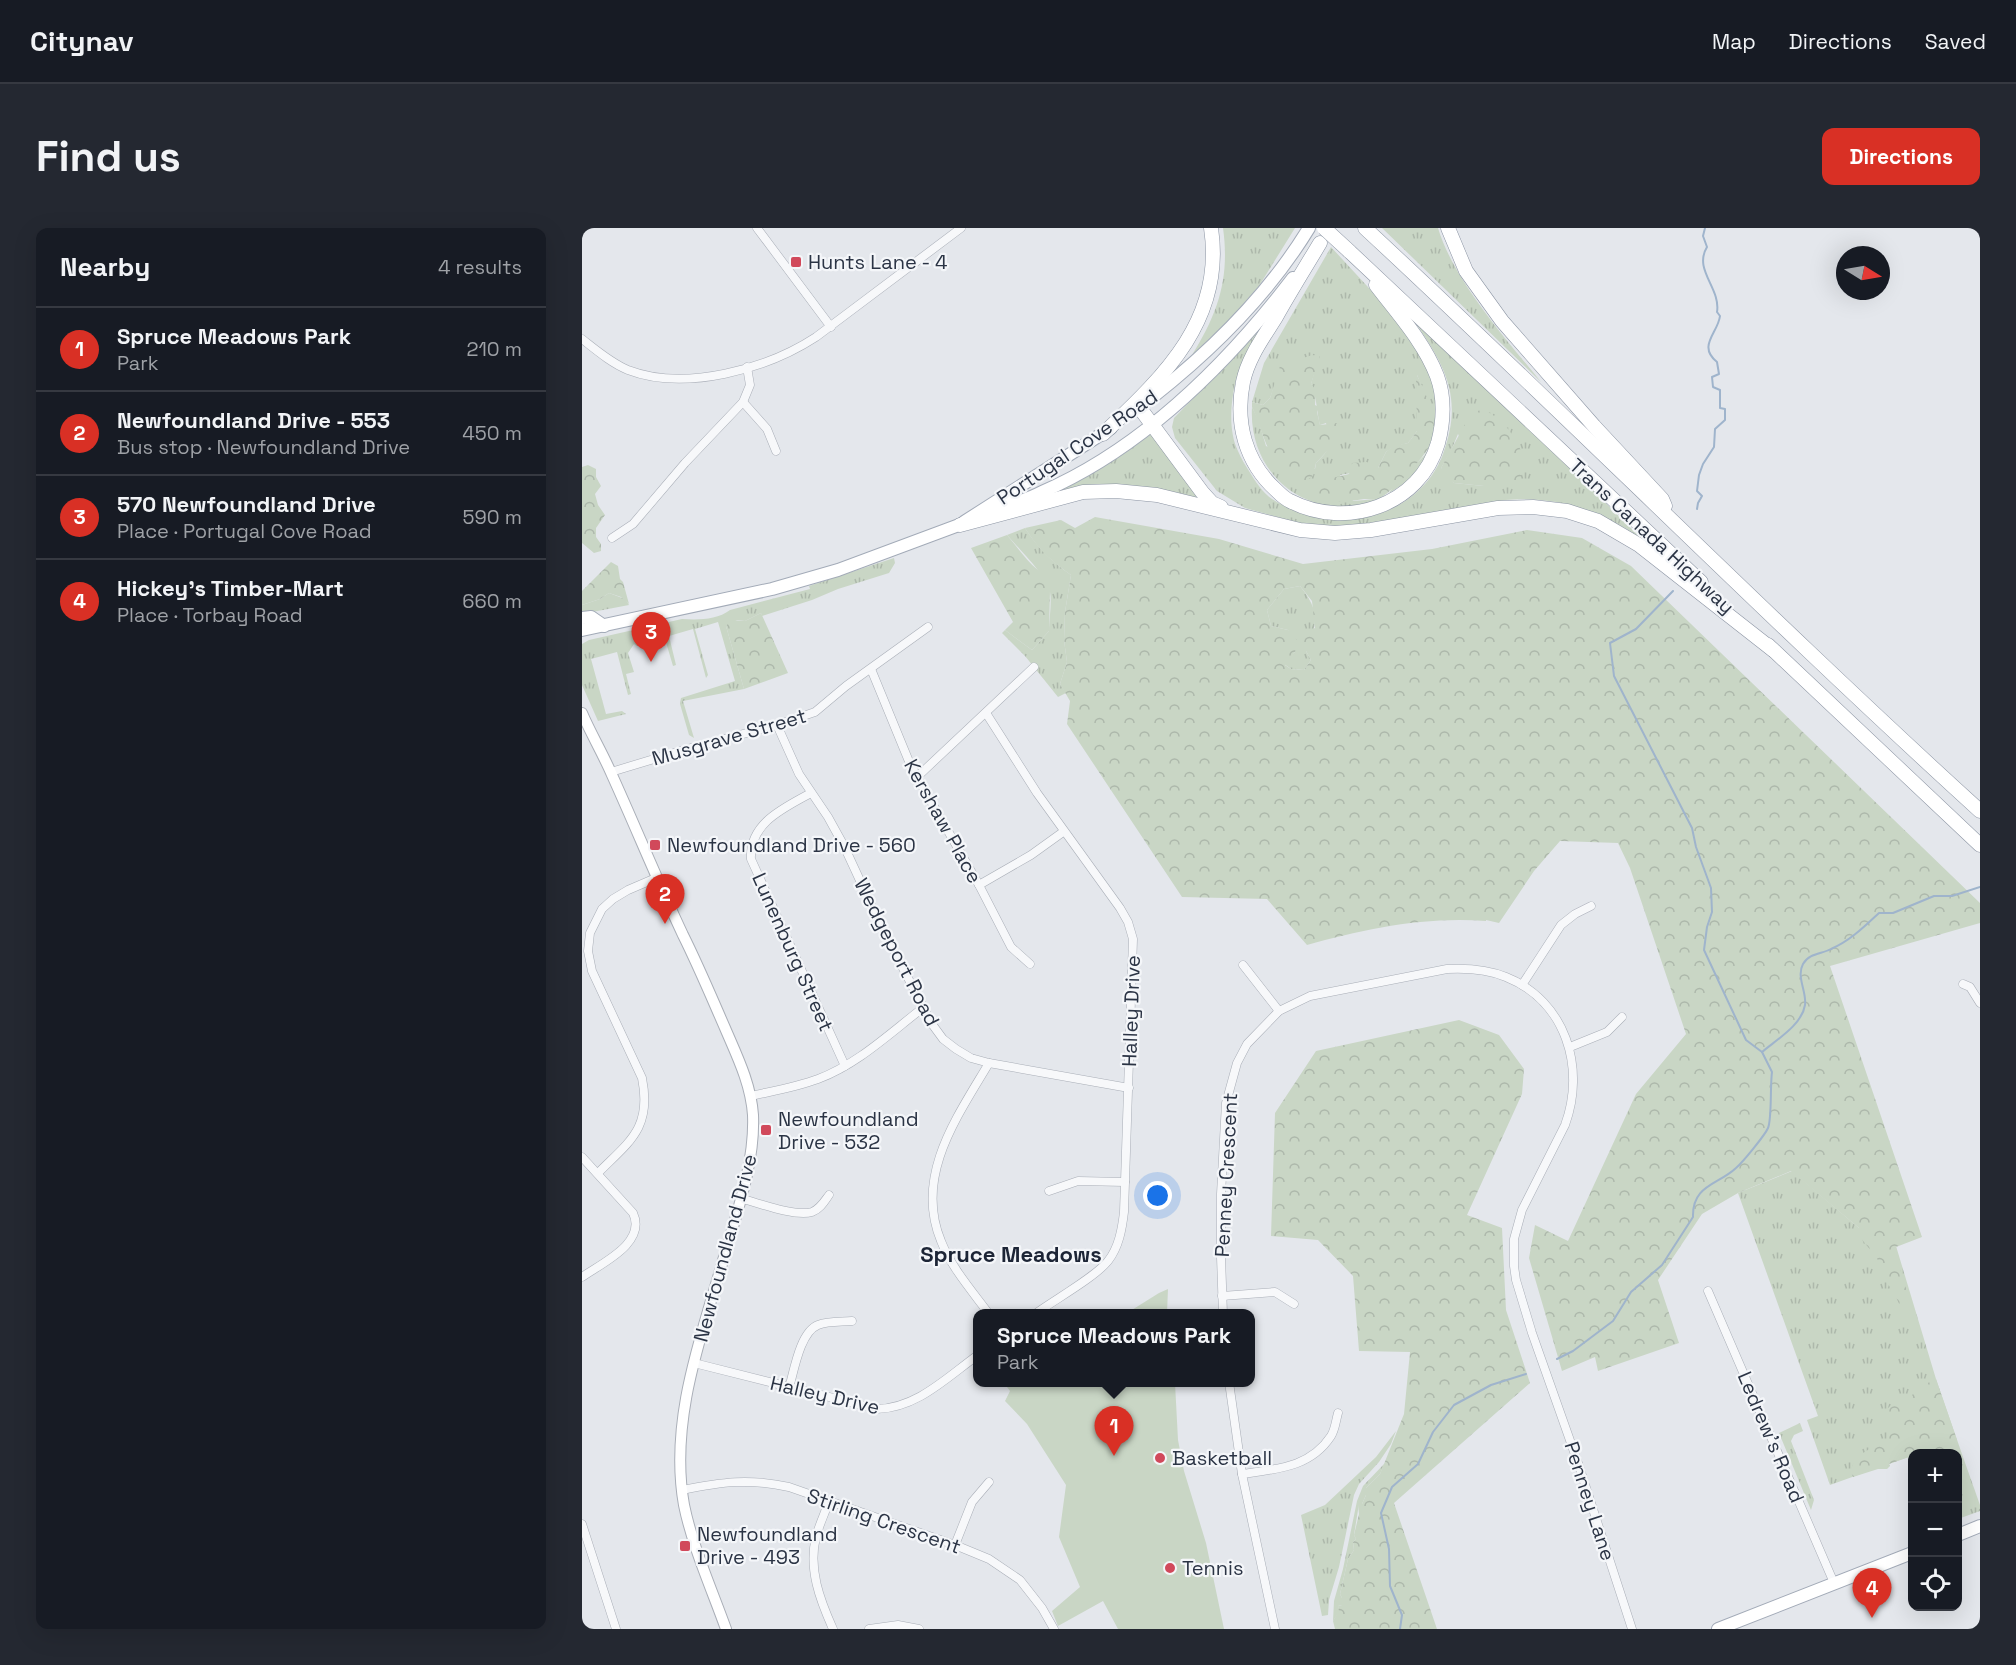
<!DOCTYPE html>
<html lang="en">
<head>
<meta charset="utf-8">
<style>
	:root { --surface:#171b24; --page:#242831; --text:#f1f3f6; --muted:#9ea1a6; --line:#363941; --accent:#d93025 }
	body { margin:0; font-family:"Space Grotesk",sans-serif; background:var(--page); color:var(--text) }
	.controls { position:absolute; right:18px; bottom:18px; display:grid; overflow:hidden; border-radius:12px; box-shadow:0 6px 24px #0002 }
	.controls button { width:54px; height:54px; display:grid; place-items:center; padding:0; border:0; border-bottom:2px solid var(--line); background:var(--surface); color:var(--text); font:30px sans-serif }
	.compass { position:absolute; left:1254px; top:18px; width:54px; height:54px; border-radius:50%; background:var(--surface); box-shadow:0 6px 24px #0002; rotate:101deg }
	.you { position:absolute; left:576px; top:968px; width:21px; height:21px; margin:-15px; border:4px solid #fff; border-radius:50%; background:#1a73e8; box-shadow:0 0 0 9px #1a73e833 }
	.badge { display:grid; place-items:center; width:39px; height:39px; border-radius:50%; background:var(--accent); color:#fff; font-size:20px; font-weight:700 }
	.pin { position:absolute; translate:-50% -50px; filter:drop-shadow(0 2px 3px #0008) }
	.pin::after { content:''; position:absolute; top:32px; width:21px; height:18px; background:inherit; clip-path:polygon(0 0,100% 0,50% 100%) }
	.popup { position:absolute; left:391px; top:1081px; width:282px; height:78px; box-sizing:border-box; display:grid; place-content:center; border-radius:12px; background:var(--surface); filter:drop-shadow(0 2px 4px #0005); font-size:20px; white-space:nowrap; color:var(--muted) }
	.popup b { font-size:22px; color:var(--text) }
	.popup::after { content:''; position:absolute; left:50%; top:100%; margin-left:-12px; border:12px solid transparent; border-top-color:var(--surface) }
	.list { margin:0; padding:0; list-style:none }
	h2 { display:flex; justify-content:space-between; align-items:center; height:78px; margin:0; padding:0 24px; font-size:26px }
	h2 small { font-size:20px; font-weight:400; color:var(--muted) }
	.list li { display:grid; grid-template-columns:39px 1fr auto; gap:18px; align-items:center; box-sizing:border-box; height:84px; padding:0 24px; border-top:2px solid var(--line) }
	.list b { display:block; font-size:22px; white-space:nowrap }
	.list p { margin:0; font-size:20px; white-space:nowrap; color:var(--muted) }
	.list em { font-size:20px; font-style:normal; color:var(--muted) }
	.icon { flex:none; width:33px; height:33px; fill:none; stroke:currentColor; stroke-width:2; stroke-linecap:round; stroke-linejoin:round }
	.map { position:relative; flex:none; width:1398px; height:1401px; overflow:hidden; border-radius:12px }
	header { display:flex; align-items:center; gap:36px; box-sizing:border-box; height:84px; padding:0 30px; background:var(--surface); border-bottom:2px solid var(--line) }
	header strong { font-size:28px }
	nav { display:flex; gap:33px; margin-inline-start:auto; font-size:21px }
	.intro { display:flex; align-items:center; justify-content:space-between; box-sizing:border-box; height:144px; padding:0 36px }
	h1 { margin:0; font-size:42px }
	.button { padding:15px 27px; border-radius:12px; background:var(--accent); color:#fff; font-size:21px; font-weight:700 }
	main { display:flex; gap:36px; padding:0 36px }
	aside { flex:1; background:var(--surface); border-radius:12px; box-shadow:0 6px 24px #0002 }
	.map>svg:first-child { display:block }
</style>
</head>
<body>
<header>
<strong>Citynav</strong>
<nav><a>Map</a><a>Directions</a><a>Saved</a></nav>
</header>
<div class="intro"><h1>Find us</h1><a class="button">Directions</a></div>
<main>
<aside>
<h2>Nearby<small>4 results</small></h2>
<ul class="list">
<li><span class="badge">1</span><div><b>Spruce Meadows Park</b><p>Park</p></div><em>210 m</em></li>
<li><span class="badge">2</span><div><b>Newfoundland Drive - 553</b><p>Bus stop · Newfoundland Drive</p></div><em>450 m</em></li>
<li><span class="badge">3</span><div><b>570 Newfoundland Drive</b><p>Place · Portugal Cove Road</p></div><em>590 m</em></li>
<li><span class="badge">4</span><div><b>Hickey's Timber-Mart</b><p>Place · Torbay Road</p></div><em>660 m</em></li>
</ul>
</aside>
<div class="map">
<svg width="1398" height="1401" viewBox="0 0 1398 1401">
	<defs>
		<pattern id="grass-tufts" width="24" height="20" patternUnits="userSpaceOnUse" patternTransform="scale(1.5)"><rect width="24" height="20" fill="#c9d6c5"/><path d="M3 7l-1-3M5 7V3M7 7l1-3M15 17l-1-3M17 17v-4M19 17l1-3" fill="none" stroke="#adb8ab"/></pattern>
		<pattern id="forest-crowns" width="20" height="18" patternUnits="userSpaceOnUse" patternTransform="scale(1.5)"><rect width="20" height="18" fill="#c9d6c5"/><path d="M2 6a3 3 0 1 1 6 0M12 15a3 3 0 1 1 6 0" fill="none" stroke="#adb8ab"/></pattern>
	</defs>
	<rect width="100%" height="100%" fill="#e4e7ec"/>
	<g fill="url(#grass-tufts)" fill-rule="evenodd">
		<path d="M 641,0 L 713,0 L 677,58 L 645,95 L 610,127 C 636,85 648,50 641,0 Z"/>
		<path d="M 800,0 L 856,0 C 872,53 924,111 959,154 Z"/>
		<path d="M 749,19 L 823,99 L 854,158 L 858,185 L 853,215 L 838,239 L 823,255 L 807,265 L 813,256 L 842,228 L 851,213 L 842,164 L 835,147 L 835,203 L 826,215 L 811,219 L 804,224 L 796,240 L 758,247 L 771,273 L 796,271 C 788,275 779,280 770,281 C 763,282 754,279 747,278 C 698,270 667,228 670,179 L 676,191 L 684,218 L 733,241 L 734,235 C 750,220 750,216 744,195 L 738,197 C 735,186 734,163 729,156 L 732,145 L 692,159 L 688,170 L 681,177 L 670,174 L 682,135 Z"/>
		<path d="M 691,88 C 678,105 663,123 657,143 C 649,165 645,201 656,223 C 659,230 663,237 667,243 C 673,253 681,265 690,271 C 702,279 715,282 729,285 C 737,287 747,291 755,291 C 799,295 846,268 861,226 C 882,169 863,138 831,91 L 971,223 L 1059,310 C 1016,282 976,268 923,272 L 775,299 L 750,299 L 721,296 L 663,280 L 635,263 L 593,210 L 590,199 L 592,190 ZM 876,206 L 902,258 L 872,255 L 859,240 L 868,225 Z"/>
		<path d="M 571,204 L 625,276 L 583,264 L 457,270 Z"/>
		<path d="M 443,300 C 456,320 469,333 489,347 L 483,384 L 482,412 L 485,434 L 478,456 L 484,465 L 476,469 L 443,428 L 420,405 L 423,402 L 450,422 L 467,403 C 467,391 470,376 468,364 C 466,349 436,320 425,307 Z"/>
		<path d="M 312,330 L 313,335 L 307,345 L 256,361 L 230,372 L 180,388 L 179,385 L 163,393 L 155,392 L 144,398 L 162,461 L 101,473 L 112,510 L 107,507 L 98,476 L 99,470 L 153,453 L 136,394 L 113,401 L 126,447 L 124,450 L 111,401 L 87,408 L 94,437 L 91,438 L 83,411 L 55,418 L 52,416 L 46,425 L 52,444 L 44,446 L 49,466 L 46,467 L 35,424 L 9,431 L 24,486 L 40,483 L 44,486 L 64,481 L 16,493 L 0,457 L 0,416 L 7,412 L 100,391 C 116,392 135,392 148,382 L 228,361 L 227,358 Z"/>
		<path d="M 718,358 C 738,383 736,395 724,423 L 729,432 L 722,442 L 709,441 L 702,436 L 713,424 L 706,402 L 689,398 L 685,382 L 702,361 Z"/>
		<path d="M 27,365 L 43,371 L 47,377 L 0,386 L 0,377 L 18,371 Z"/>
		<path d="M 1210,943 L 1277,1000 L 1314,1018 L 1354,1151 L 1375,1212 L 1353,1220 L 1360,1225 L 1330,1226 L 1330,1239 L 1326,1229 L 1248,1257 L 1225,1192 L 1236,1188 L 1156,965 Z"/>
		<path d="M 1218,1195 L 1221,1203 L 1212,1207 L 1209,1213 L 1232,1272 L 1229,1282 L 1197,1205 Z"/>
		<path d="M 814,1203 L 809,1216 L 797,1234 L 777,1256 L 772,1267 L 757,1339 L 747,1372 L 746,1387 L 740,1388 L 719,1287 L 743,1277 L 794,1229 Z"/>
		<path d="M 1381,1229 L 1398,1277 L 1398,1283 L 1376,1291 L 1376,1232 Z"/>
		<path d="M 803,1235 L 798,1246 L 784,1260 L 784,1267 L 780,1276 L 777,1276 L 772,1307 L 774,1311 L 771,1314 L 772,1322 L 766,1331 L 758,1366 L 760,1370 L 760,1377 L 756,1378 L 758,1383 L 751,1393 L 752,1373 L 761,1341 L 775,1273 L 781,1258 Z"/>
	</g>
	<g fill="url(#forest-crowns)" fill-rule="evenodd">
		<path d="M 730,127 L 738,128 L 729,156 L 734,162 L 733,177 L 737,179 L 735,184 L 738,197 L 755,195 L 758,204 L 749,212 L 748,220 L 734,235 L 731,248 L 721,254 C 687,246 683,206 670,179 L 670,174 L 681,177 L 688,170 L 698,138 Z"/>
		<path d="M 834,145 C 843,164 856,190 851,211 C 849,223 807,268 796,271 C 792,272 787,271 782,271 C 766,273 753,277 738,269 L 736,260 L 737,253 L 767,246 L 770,235 L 785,234 L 791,239 L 796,240 L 804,224 L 811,218 L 826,215 L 835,203 Z"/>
		<path d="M 900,181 C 925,192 937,214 945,239 L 937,251 L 922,257 L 902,258 L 872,255 L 862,248 L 859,240 L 888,187 Z"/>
		<path d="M 6,237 L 14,241 L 14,249 L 19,258 L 13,266 L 16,277 L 23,287 L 14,300 L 14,309 L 19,316 L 19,323 L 12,325 L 0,315 L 0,239 Z"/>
		<path d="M 513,289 L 637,311 L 721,336 L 850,321 L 945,302 L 1000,310 L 1049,338 L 1398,675 L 1398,695 L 1248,738 L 1340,1009 L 1314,1019 L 1316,1034 L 1329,1077 L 1324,1083 L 1321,1084 L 1312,1065 L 1301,1049 L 1295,1030 L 1277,1008 L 1277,1000 L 1209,943 L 1156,965 L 1120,986 L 1076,1052 L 1097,1115 L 1016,1143 L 1013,1129 L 980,1143 L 947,1030 L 953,997 L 986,1013 L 1054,866 L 1104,806 L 1048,640 L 1036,615 L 978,613 L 952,643 L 917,695 L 904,692 L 904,693 C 844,688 781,701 725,717 L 685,671 L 600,669 L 485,496 L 488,473 L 478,456 L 485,434 L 482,412 L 483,384 L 489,347 C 468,332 457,322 443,300 L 479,292 L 493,300 ZM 718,358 L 730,373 L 733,400 L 719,406 L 724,423 L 729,432 L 722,442 L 709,441 L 703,437 L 713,424 L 716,413 L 706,402 L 689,398 L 685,382 L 702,361 Z"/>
		<path d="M 425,307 C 439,323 450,343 471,350 L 472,358 L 468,363 L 467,403 L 450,422 L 423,402 L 431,394 L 389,320 Z"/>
		<path d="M 29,334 L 36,338 L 38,351 L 41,354 L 47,376 L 39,369 L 27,365 L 18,371 L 0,377 L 0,363 Z"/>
		<path d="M 179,385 L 206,445 L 162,461 L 144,398 L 149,392 L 163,393 Z"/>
		<path d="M 877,792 L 917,807 L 942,841 L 940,866 L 885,987 L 920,1000 L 924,1082 L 948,1155 L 812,1275 L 855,1401 L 753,1401 L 751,1393 L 757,1383 L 756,1378 L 760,1377 L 760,1370 L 758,1366 L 766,1331 L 772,1322 L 771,1314 L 774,1311 L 772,1307 L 777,1286 L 776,1276 L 780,1276 L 784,1267 L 784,1260 L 798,1246 L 822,1186 L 828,1124 L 777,1123 L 771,1048 L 736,1012 L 689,1008 L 693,885 L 734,823 Z"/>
		<path d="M 1354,1151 L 1381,1229 L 1376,1232 L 1376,1226 L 1360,1225 L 1352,1220 L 1330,1226 L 1330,1228 L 1307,1236 L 1308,1238 L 1305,1241 L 1296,1241 L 1271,1249 C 1262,1232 1292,1217 1304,1214 C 1309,1204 1301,1195 1303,1186 C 1306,1174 1322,1173 1330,1167 C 1338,1161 1344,1155 1354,1151 Z"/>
	</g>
	<g fill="#c9d6c5">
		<path d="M 586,1061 L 585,1085 L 545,1085 L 577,1065 Z"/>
		<path d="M 440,1154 L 593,1155 L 596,1212 L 602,1243 L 624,1315 L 642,1401 L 536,1401 L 521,1373 L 476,1398 L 470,1383 L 498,1359 L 477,1309 L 484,1257 L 445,1196 L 423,1173 L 428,1163 L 422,1155 L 429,1155 L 433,1159 Z"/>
	</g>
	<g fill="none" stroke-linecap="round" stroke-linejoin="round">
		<g stroke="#9fb4cc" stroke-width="2">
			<path d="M 1115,281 L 1116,275 L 1120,268 L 1115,263 L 1117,247 L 1121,236 L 1132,219 L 1133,201 L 1143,192 L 1143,181 L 1138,180 L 1138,162 L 1131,159 L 1130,149 L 1137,146 L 1135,134 C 1115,118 1136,105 1138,88 L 1135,84 C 1139,60 1111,42 1125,19 L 1121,8 L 1123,0"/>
			<path d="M 1180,824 C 1194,812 1220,797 1223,777 C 1225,764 1214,749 1221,736 C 1227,725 1240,726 1249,721 C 1268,713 1283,698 1297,685 L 1311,685 L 1352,668 L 1370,668 L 1398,659"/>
			<path d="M 975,1131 L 991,1123 L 1031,1093 L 1049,1064 L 1080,1037 L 1111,989 C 1110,957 1136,957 1154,940 C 1161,934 1183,907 1186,900 C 1190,891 1188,858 1190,844 L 1180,824 L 1164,812 L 1122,722 L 1125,699 L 1130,684 L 1129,660 L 1114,619 L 1110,600 L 1032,448 L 1028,415 L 1054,401 L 1091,363"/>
			<path d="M 818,1401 L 820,1387 L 808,1358 L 807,1321 L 799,1285 L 810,1259 L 836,1236 L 851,1204 L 872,1177 L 909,1157 L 944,1146"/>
		</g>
		<g stroke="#a9aeb7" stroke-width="9">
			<g id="street">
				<path d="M 175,0 L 249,99"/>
				<path d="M 0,111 C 14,122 29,135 46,142 C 103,164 185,141 234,109 L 379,0"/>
				<path d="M 161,174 L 185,201 L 194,223"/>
				<path d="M 30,310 L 51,296 L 103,235 L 161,174 L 168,157 L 165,139"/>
				<path d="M 289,441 L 326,531 L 335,549 L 397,657 L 429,719 L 448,736"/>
				<path d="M 404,485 L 455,565 L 538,680 L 546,694 L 551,711 L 542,984 C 540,1001 537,1019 526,1033 C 512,1050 472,1072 453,1086"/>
				<path d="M 195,497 L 217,546 L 246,589 L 262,618 L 300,700 L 350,796 L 361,811 L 374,821 L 389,830 L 407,835 L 547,860"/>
				<path d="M 29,544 L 105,521 L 195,497 L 233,484 L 264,458 L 346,399"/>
				<path d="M 335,549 L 452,439"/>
				<path d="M 229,565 C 202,580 167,595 169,631 L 263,838"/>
				<path d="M 397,657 L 449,627 L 481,604"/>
				<path d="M 661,737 L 697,783"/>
				<path d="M 1381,756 L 1388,759 L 1398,775"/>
				<path d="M 940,757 L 979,697 L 993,686 L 1009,678"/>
				<path d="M 988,819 L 1025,804 L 1040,789"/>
				<path d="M 407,835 C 375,889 332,948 359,1013 C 369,1039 390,1063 407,1086"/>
				<path d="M 169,868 C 191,863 214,859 236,851 C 276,836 308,805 342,779"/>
				<path d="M 0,929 L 51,985 C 65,1015 20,1035 0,1049"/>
				<path d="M 16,945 C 48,913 70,900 60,850 L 10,743 L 6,723 L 8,705 L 20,681 L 31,671 L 46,662 L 74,650"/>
				<path d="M 467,963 L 496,953 L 543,954"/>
				<path d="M 158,970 C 176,975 213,989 230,984 C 238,981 242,974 247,967"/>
				<path d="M 1126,1063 L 1252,1355"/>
				<path d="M 640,1068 L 693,1064 L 712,1076"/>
				<path d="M 641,1086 L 639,1029 L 639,966 L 644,875 L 655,835 L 665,816 L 697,783 L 728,768 L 865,741 C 885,740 905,741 924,749 C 984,773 1004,840 983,897 L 940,982 L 932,1011 L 932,1038 L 934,1052 L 950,1105 L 996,1235 L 1050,1401"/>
				<path d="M 112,1135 L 295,1181 C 335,1180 364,1150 396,1127"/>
				<path d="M 647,1154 L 660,1246 L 693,1401"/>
				<path d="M 207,1160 C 212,1143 218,1104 236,1097 C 246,1093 259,1094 270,1093"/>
				<path d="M 660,1246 C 694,1241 728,1240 749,1208 C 753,1202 754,1192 756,1185"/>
				<path d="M 100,1262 C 140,1254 167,1250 207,1259 L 373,1317 L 407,1331 L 438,1352 L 460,1380 L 472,1401"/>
				<path d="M 247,1273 C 243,1285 237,1297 234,1309 C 226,1341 238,1372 251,1401"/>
				<path d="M 0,1296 L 34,1401"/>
				<path d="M 373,1317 L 390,1274 L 407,1254"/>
				<path d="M 287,1401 L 316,1397 L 337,1401"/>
			</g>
		</g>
		<g stroke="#a9aeb7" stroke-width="12">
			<path id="secondary" d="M 0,485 C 9,506 21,526 30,547 C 54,600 76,654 101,707 C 116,737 129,768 143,800 C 155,828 169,856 171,887 C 173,935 155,984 142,1029 C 119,1109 87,1193 102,1277 C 110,1317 130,1362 144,1401"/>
		</g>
		<g stroke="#a3abb8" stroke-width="14">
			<g id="primary">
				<path d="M 551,184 C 619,133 682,74 727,0"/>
				<path d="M 418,281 C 432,275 447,271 460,264 C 561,220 645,136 711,50"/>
				<path d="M 382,294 L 529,200"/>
				<path d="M 0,390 L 9,389 L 22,398"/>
				<path d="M 0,402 L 190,361 L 256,342 L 385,294"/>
				<path d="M 1376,1307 L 1398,1298"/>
				<path d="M 1136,1401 L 1330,1325"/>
			</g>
		</g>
		<g stroke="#8b94a3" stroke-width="15">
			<g id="highway">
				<path d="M 783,0 C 990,192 1189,393 1398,583"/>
				<path d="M 866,0 L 884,43 L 920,93 L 1012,198 L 1080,271 L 1083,278"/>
				<path d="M 738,15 C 723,40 708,64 694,89 C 681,110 666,130 661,154 C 653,194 663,234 694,262 C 698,266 703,271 708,273 C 764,302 838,278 856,215 C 862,192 863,170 855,148 C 842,114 816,86 794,57"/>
				<path d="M 767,23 L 1119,354"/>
				<path d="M 557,179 L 620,264 L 630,275 L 639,279"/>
				<path d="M 521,206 C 581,149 643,92 629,0"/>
				<path d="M 378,297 L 501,264 L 534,263 L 575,267 L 718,302 L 753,305 L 789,302 L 916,280 L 951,279 L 985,283 L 1016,293 L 1057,317 L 1191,422"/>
				<path d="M 1186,417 L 1398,617"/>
			</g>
		</g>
		<use href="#street" stroke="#f7f8fa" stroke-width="8"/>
		<use href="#secondary" stroke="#fff" stroke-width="10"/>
		<use href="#primary" stroke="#fff" stroke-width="12"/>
		<use href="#highway" stroke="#fff" stroke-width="14"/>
		<g stroke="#8b94a3" stroke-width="15" stroke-linecap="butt">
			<path id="highway-bridge" d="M 742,0 L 767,23"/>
		</g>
		<use href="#highway-bridge" stroke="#fff" stroke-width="14"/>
	</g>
	<g fill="#d1495b" stroke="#f4f6f9" stroke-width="2">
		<rect x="208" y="28" width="12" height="12" rx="3"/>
		<rect x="67" y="611" width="12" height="12" rx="3"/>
		<rect x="178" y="896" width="12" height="12" rx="3"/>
		<circle cx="578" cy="1230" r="6"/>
		<rect x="97" y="1312" width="12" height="12" rx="3"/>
		<circle cx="588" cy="1340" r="6"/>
	</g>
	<g text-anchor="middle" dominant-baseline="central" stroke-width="4.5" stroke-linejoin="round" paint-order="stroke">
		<g font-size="20" fill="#2b3445" stroke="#f4f6f9" text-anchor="start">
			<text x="226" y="34">Hunts Lane - 4</text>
			<text x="85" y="617">Newfoundland Drive - 560</text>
			<text x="196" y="891">Newfoundland<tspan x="196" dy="23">Drive - 532</tspan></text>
			<text x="590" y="1230">Basketball</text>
			<text x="115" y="1306">Newfoundland<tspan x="115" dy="23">Drive - 493</tspan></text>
			<text x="600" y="1340">Tennis</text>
		</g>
		<g font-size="20" fill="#2b3445" stroke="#f4f6f9">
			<text transform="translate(495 219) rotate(-34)">Portugal Cove Road</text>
			<text transform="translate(1070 308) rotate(43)">Trans Canada Highway</text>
			<text transform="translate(147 509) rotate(-16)">Musgrave Street</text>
			<text transform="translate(361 593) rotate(61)">Kershaw Place</text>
			<text transform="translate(211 724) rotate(66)">Lunenburg Street</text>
			<text transform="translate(315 724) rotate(63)">Wedgeport Road</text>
			<text transform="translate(549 783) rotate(-88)">Halley Drive</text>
			<text transform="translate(644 947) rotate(-87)">Penney Crescent</text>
			<text transform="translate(143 1020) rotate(-75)">Newfoundland Drive</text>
			<text transform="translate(243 1167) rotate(13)">Halley Drive</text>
			<text transform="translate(1189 1209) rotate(67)">Ledrew's Road</text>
			<text transform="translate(1008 1273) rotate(72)">Penney Lane</text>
			<text transform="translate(302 1293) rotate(19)">Stirling Crescent</text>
		</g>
		<g font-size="22" font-weight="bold" fill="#1d2536" stroke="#f4f6f9">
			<text x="429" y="1026">Spruce Meadows</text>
		</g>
	</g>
</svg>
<div class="controls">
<button>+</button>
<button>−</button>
<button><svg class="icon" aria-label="locate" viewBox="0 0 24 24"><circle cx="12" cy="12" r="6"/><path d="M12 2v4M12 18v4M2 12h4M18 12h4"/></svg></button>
</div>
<svg class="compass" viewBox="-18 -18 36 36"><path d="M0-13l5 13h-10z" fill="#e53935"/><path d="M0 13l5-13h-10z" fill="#9ea1a6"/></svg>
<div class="you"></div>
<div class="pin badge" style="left:532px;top:1228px">1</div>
<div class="popup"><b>Spruce Meadows Park</b>Park</div>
<div class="pin badge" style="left:83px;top:696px">2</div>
<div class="pin badge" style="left:69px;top:434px">3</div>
<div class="pin badge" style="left:1290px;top:1390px">4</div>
</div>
</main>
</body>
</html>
